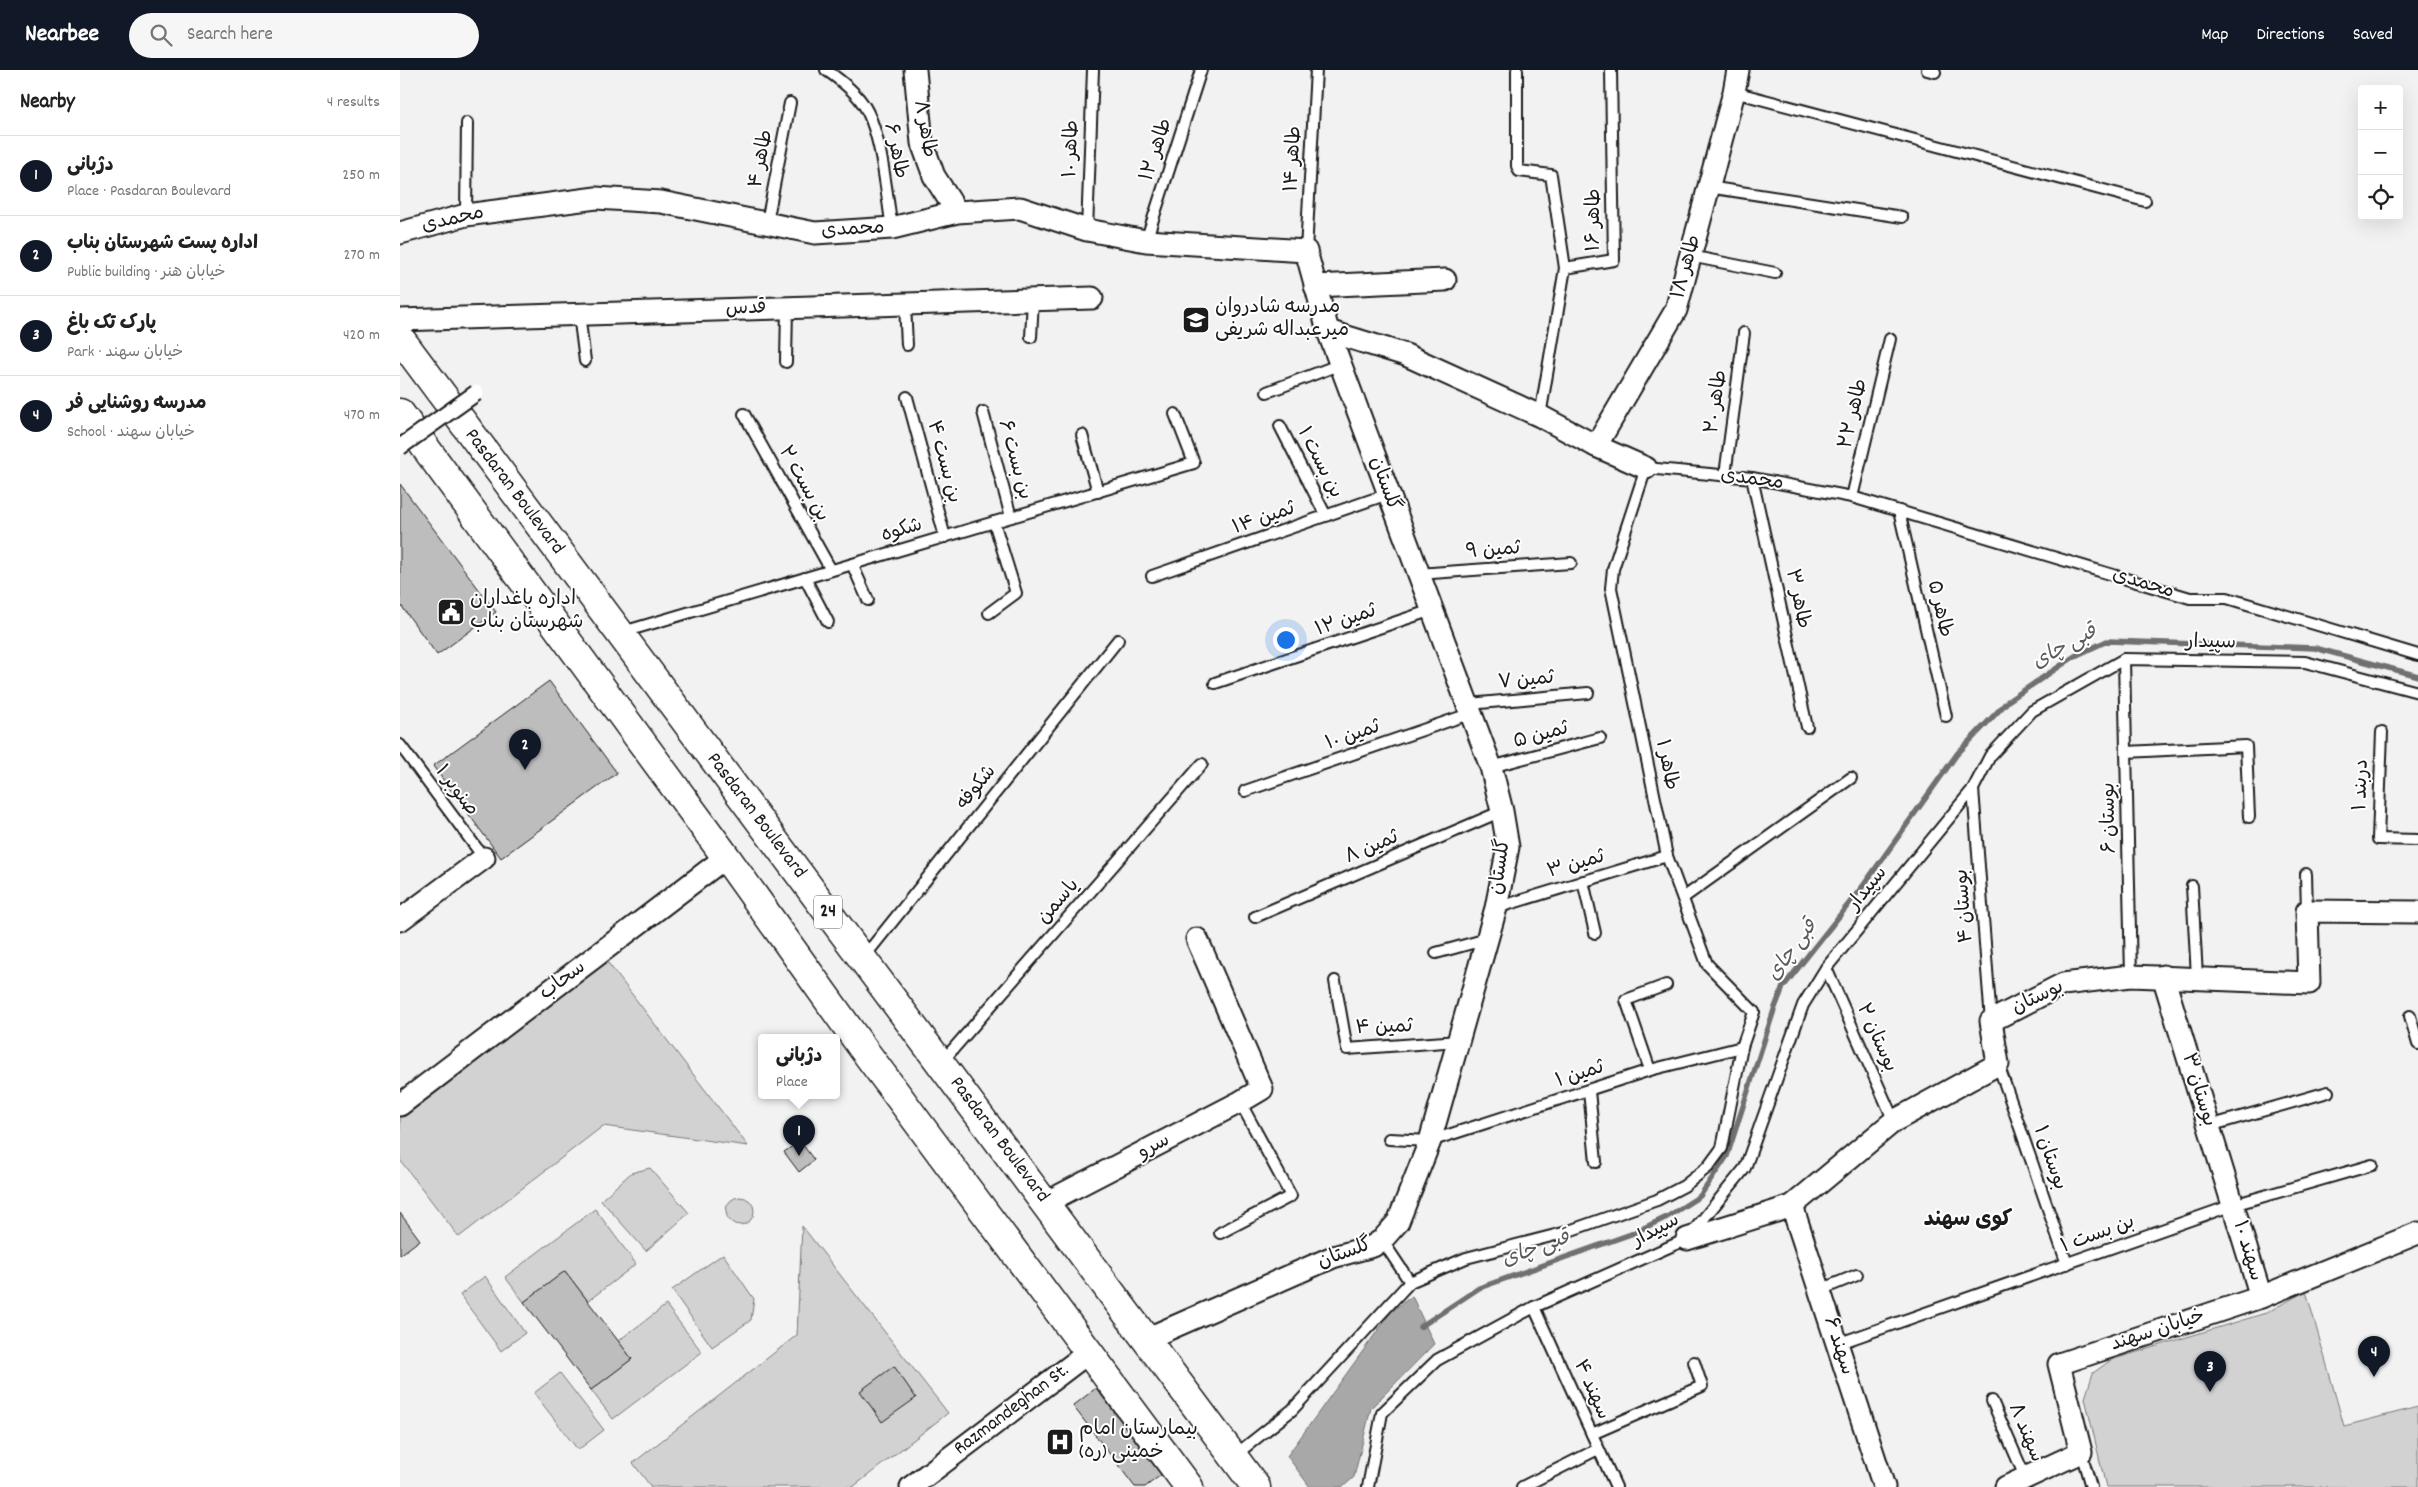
<!DOCTYPE html>
<html lang="en">
<head>
<meta charset="utf-8">
<style>
	:root { --surface:#fff; --page:#f6f6f6; --text:#222; --muted:#767676; --line:#e0e0e0; --accent:#111827 }
	body { margin:0; font-family:Dekko,"Playpen Sans Arabic",sans-serif; background:var(--page); color:var(--text) }
	.controls { position:absolute; right:15px; top:15px; display:grid; overflow:hidden; border-radius:5px; box-shadow:0 5px 20px #0002 }
	.controls button { width:45px; height:45px; display:grid; place-items:center; padding:0; border:0; border-bottom:1px solid var(--line); background:var(--surface); color:var(--text); font:25px sans-serif }
	.you { position:absolute; left:885px; top:569px; width:18px; height:18px; margin:-12px; border:4px solid #fff; border-radius:50%; background:#1a73e8; box-shadow:0 0 0 8px #1a73e833 }
	.badge { display:grid; place-items:center; width:32px; height:32px; border-radius:50%; background:var(--accent); color:#fff; font-size:16px; font-weight:700 }
	.pin { position:absolute; translate:-50% -41px; filter:drop-shadow(0 1px 2px #0008) }
	.pin::after { content:''; position:absolute; top:26px; width:18px; height:15px; background:inherit; clip-path:polygon(0 0,100% 0,50% 100%) }
	.popup { position:absolute; left:358px; top:964px; width:82px; height:65px; box-sizing:border-box; display:grid; place-content:center; border-radius:5px; background:var(--surface); filter:drop-shadow(0 1px 4px #0005); font-size:16px; white-space:nowrap; color:var(--muted) }
	.popup b { font-size:19px; color:var(--text) }
	.popup::after { content:''; position:absolute; left:50%; top:100%; margin-left:-10px; border:10px solid transparent; border-top-color:var(--surface) }
	.list { margin:0; padding:0; list-style:none }
	h2 { display:flex; justify-content:space-between; align-items:center; height:65px; margin:0; padding:0 20px; font-size:21px }
	h2 small { font-size:16px; font-weight:400; color:var(--muted) }
	.list li { display:grid; grid-template-columns:32px 1fr auto; gap:15px; align-items:center; box-sizing:border-box; height:80px; padding:0 20px; border-top:1px solid var(--line) }
	.list b { display:block; font-size:19px; white-space:nowrap }
	.list p { margin:0; font-size:16px; white-space:nowrap; color:var(--muted) }
	.list em { font-size:16px; font-style:normal; color:var(--muted) }
	.icon { flex:none; width:28px; height:28px; fill:none; stroke:currentColor; stroke-width:2; stroke-linecap:round; stroke-linejoin:round }
	.map { position:relative; flex:none; width:2018px; height:1417px; overflow:hidden }
	header { display:flex; align-items:center; gap:30px; box-sizing:border-box; height:70px; padding:0 25px; background:var(--accent); color:#fff }
	header strong { font-size:24px }
	nav { display:flex; gap:28px; margin-inline-start:auto; font-size:18px }
	.search { width:350px; height:45px; background:var(--page); display:flex; align-items:center; gap:12px; box-sizing:border-box; padding:0 18px; border-radius:28px; color:var(--muted); font-size:19px }
	main { display:flex }
	aside { flex:1; background:var(--surface) }
	.map>svg:first-child { display:block }
</style>
</head>
<body>
<header>
<strong>Nearbee</strong>
<div class="search"><svg class="icon" aria-label="search" viewBox="0 0 24 24"><circle cx="10" cy="10" r="6"/><path d="M15 15l6 6"/></svg>Search here</div>
<nav><a>Map</a><a>Directions</a><a>Saved</a></nav>
</header>
<main>
<aside>
<h2>Nearby<small>4 results</small></h2>
<ul class="list">
<li><span class="badge">1</span><div><b>دژبانی</b><p>Place · Pasdaran Boulevard</p></div><em>250 m</em></li>
<li><span class="badge">2</span><div><b>اداره پست شهرستان بناب</b><p>Public building · خیابان هنر</p></div><em>270 m</em></li>
<li><span class="badge">3</span><div><b>پارک تک باغ</b><p>Park · خیابان سهند</p></div><em>420 m</em></li>
<li><span class="badge">4</span><div><b>مدرسه روشنایی فر</b><p>School · خیابان سهند</p></div><em>470 m</em></li>
</ul>
</aside>
<div class="map">
<svg width="2018" height="1417" viewBox="0 0 2018 1417">
	<rect width="100%" height="100%" fill="#f2f2f2"/>
	<filter id="ink" filterUnits="userSpaceOnUse"><feTurbulence type="fractalNoise" baseFrequency=".02" numOctaves="2"/><feDisplacementMap in="SourceGraphic" scale="10" xChannelSelector="R" yChannelSelector="G"/><feConvolveMatrix kernelMatrix="1 2 1 2 8 2 1 2 1" color-interpolation-filters="sRGB"/></filter>
	<g filter="url(#ink)">
		<g fill="#d2d2d2" stroke="#777">
			<path d="M 202,885 L 348,1076 L 203,1056 L 59,1167 L 0,1090 L 0,1041 Z"/>
			<path d="M 250,1098 L 289,1143 L 246,1181 L 201,1130 L 231,1103 Z"/>
			<circle cx="340" cy="1141" r="14"/>
			<path d="M 195,1139 L 236,1194 L 188,1231 L 165,1201 L 124,1232 L 105,1207 Z"/>
			<path d="M 402,1156 L 548,1343 L 453,1417 L 251,1417 L 233,1393 L 397,1265 Z"/>
			<path d="M 323,1184 L 354,1229 L 351,1250 L 312,1277 L 272,1220 Z"/>
			<path d="M 85,1206 L 125,1263 L 101,1281 L 60,1225 Z"/>
			<path d="M 1906,1221 L 1944,1356 L 2018,1337 L 2018,1417 L 1706,1417 L 1685,1328 L 1693,1303 L 1711,1290 L 1866,1243 Z"/>
			<path d="M 266,1235 L 302,1282 L 213,1349 L 191,1320 L 232,1289 L 218,1271 Z"/>
			<path d="M 160,1303 L 204,1360 L 178,1380 L 134,1323 Z"/>
		</g>
		<path fill="#a8a8a8" stroke="#707070" d="M 1012,1226 L 1034,1274 L 971,1338 L 954,1407 L 943,1417 L 910,1417 L 887,1386 L 991,1242 Z"/>
		<g fill="none" stroke-linecap="round" stroke-linejoin="round">
			<path stroke="#707070" stroke-width="5.5" d="M 1020,1257 L 1079,1218 L 1231,1164 L 1267,1147 L 1300,1126 L 1327,1086 L 1374,940 L 1383,917 L 1463,816 L 1557,684 L 1608,631 L 1675,586 L 1707,571 L 1915,578 L 2018,606"/>
		</g>
		<g fill="#bdbdbd" stroke="#1c1c1c">
			<path d="M 0,414 L 96,542 L 37,585 L 0,534 Z"/>
			<path d="M 149,611 L 217,703 L 101,788 L 33,696 Z"/>
			<path d="M 400,1071 L 414,1090 L 399,1102 L 384,1082 Z"/>
			<path d="M 0,1143 L 20,1170 L 0,1185 Z"/>
			<path d="M 165,1201 L 232,1289 L 191,1320 L 124,1232 Z"/>
			<path d="M 494,1296 L 516,1328 L 482,1352 L 460,1321 Z"/>
			<path d="M 696,1318 L 761,1405 L 745,1417 L 735,1417 L 673,1336 Z"/>
		</g>
		<g fill="none" stroke-linecap="round" stroke-linejoin="round">
			<g stroke="#1c1c1c" stroke-width="14">
				<g id="service">
					<path d="M 426,0 C 439,9 454,20 463,34 C 482,62 486,123 492,158"/>
					<path d="M 1117,0 L 1117,96 L 1119,101 L 1151,105 L 1165,198"/>
					<path d="M 1527,0 L 1535,2"/>
					<path d="M 1334,22 L 1745,131"/>
					<path d="M 1308,117 L 1502,147"/>
					<path d="M 66,145 L 67,53"/>
					<path d="M 367,152 L 390,33"/>
					<path d="M 687,160 L 693,0"/>
					<path d="M 746,171 L 801,0"/>
					<path d="M 906,181 L 916,0"/>
					<path d="M 1290,186 L 1375,203"/>
					<path d="M 505,234 L 507,275"/>
					<path d="M 179,244 L 185,291"/>
					<path d="M 631,267 L 633,230"/>
					<path d="M 386,292 L 387,237"/>
					<path d="M 867,322 L 941,294"/>
					<path d="M 507,327 L 545,467"/>
					<path d="M 583,342 L 611,447"/>
					<path d="M 344,344 L 431,500"/>
					<path d="M 1140,346 L 1165,198 L 1214,190 L 1211,0"/>
					<path d="M 880,356 L 926,446"/>
					<path d="M 682,365 L 698,422"/>
					<path d="M 1325,405 L 1344,263"/>
					<path d="M 1352,408 L 1407,657"/>
					<path d="M 1452,427 L 1490,269"/>
					<path d="M 1499,441 L 1546,646"/>
					<path d="M 452,494 L 468,530"/>
					<path d="M 1018,504 L 1171,493"/>
					<path d="M 752,506 L 988,424"/>
					<path d="M 405,508 L 428,552"/>
					<path d="M 589,543 L 616,523 L 594,452"/>
					<path d="M 223,562 L 794,393 L 775,344"/>
					<path d="M 1724,589 L 1731,906"/>
					<path d="M 815,613 L 1032,540"/>
					<path d="M 1069,634 L 1188,623"/>
					<path d="M 1982,662 L 1978,769 L 2018,770"/>
					<path d="M 0,675 L 84,788"/>
					<path d="M 1726,682 L 1846,676 L 1849,747"/>
					<path d="M 1091,697 L 1200,668"/>
					<path d="M 1573,719 L 1591,951"/>
					<path d="M 845,721 L 1072,643"/>
					<path d="M 1906,804 L 1907,841"/>
					<path d="M 1183,811 L 1195,863"/>
					<path d="M 1792,816 L 1797,907"/>
					<path d="M 1283,828 L 1451,708"/>
					<path d="M 1096,838 L 1267,786"/>
					<path d="M 855,847 L 1102,741"/>
					<path d="M 1036,883 L 1087,869"/>
					<path d="M 464,887 L 718,570"/>
					<path d="M 1426,898 L 1494,1051"/>
					<path d="M 935,911 L 947,979 L 1059,971"/>
					<path d="M 2010,946 L 2018,974"/>
					<path d="M 541,993 L 802,694"/>
					<path d="M 1598,994 L 1667,1194"/>
					<path d="M 1250,1000 L 1226,930 L 1266,915"/>
					<path d="M 1189,1021 L 1196,1092"/>
					<path d="M 1809,1056 L 1928,1022"/>
					<path d="M 989,1069 L 1030,1071 L 1250,1000 L 1342,977"/>
					<path d="M 820,1163 L 891,1126 L 840,1032"/>
					<path d="M 982,1170 L 1010,1212"/>
					<path d="M 1420,1220 L 1457,1205"/>
					<path d="M 1134,1237 L 1216,1417"/>
					<path d="M 1437,1274 L 1833,1135 L 1972,1095"/>
					<path d="M 1592,1331 L 1626,1409"/>
					<path d="M 1192,1364 L 1302,1316 L 1294,1292"/>
					<path d="M 1681,1382 L 1691,1417"/>
					<path d="M 834,1386 L 892,1340 L 1010,1212 L 1066,1188 L 1163,1163 L 1257,1130 L 1284,1116 L 1308,1097 L 1322,1078 L 1342,977 L 1354,942 L 1307,894 L 1267,786 L 1211,518 L 1213,499 L 1246,398 L 1352,408 L 1452,427 L 1790,528 L 1827,528 L 2018,585"/>
					<path d="M 968,1417 L 982,1343 L 1037,1290 L 1134,1237 L 1287,1169 L 1345,1098 L 1403,935 L 1426,898 L 1573,719 L 1590,686 L 1632,641 L 1724,589 L 1905,592 L 2018,622"/>
					<path d="M 1122,1417 L 1198,1379"/>
				</g>
			</g>
			<g stroke="#1c1c1c" stroke-width="25">
				<g id="minor">
					<path d="M 515,0 L 522,73 L 534,106 L 557,142"/>
					<path d="M 0,163 L 66,145 L 196,128 L 261,132 L 415,163 L 492,158 L 557,142 L 620,138 L 687,160 L 746,171 L 906,181 L 928,261 L 1091,697 L 1102,741 L 1108,777 L 1096,838 L 1030,1071 L 998,1152 L 982,1170 L 973,1176 L 933,1187 L 746,1269"/>
					<path d="M 915,216 L 1045,210"/>
					<path d="M 0,250 L 692,228"/>
					<path d="M 928,261 L 1006,285 L 1140,346 L 1196,376 L 1246,398"/>
					<path d="M 1196,376 L 1276,240 L 1334,22 L 1338,0"/>
					<path d="M 0,850 L 84,788"/>
					<path d="M 1763,906 L 1861,1227"/>
					<path d="M 0,1035 L 326,787"/>
					<path d="M 645,1133 L 840,1032 L 862,1019 L 797,869"/>
					<path d="M 1392,1136 L 1484,1417"/>
					<path d="M 1287,1169 L 1392,1136 L 1494,1051 L 1598,994 L 1591,951 L 1663,914 L 1731,906 L 1909,913 L 1907,841 L 2018,842"/>
					<path d="M 511,1417 L 689,1282"/>
					<path d="M 1606,1417 L 1681,1382 L 1659,1294 L 1861,1227 L 2018,1163"/>
				</g>
			</g>
			<g stroke="#1c1c1c" stroke-width="31">
				<g id="trunk">
					<path d="M 0,268 L 856,1417"/>
					<path d="M 0,343 L 326,787 L 461,976 L 789,1417"/>
				</g>
			</g>
			<use href="#service" stroke="#fff" stroke-width="10"/>
			<use href="#minor" stroke="#fff" stroke-width="21"/>
			<use href="#trunk" stroke="#fff" stroke-width="28"/>
			<g stroke="#1c1c1c" stroke-width="19" stroke-linecap="butt">
				<path id="pedestrian-bridge" d="M 0,377 L 76,323"/>
			</g>
			<use href="#pedestrian-bridge" stroke="#fff" stroke-width="15"/>
		</g>
	</g>
	<defs>
		<g id="school-square" transform="scale(1.4375)"><rect x="-9" y="-9" width="18" height="18" rx="4" fill="#1c1c1c" stroke="#fff"/><path d="M0-5L7-2L0 1L-7-2ZM-4 1L0 2.5L4 1V4Q0 6-4 4Z" fill="#fff"/></g>
		<g id="civic-square" transform="scale(1.4375)"><rect x="-9" y="-9" width="18" height="18" rx="4" fill="#1c1c1c" stroke="#fff"/><path d="M-.6-6.5H3V-4.5H.6V-3L4-1V1h2V6H-6V1h2V-1L-.6-3ZM-1.2 2.5V6h2.4V2.5Z" fill="#fff"/></g>
		<g id="hospital-square" transform="scale(1.4375)"><rect x="-9" y="-9" width="18" height="18" rx="4" fill="#1c1c1c" stroke="#fff"/><path d="M-5-5h3v3.5h4V-5h3V5h-3V1.5h-4V5h-3Z" fill="#fff"/></g>
	</defs>
	<g fill-rule="evenodd">
		<use href="#school-square" x="796" y="250"/>
		<use href="#civic-square" x="51" y="542"/>
		<use href="#hospital-square" x="660" y="1372"/>
	</g>
	<g text-anchor="middle" dominant-baseline="central" stroke-width="4" stroke-linejoin="round" paint-order="stroke">
		<rect fill="#fff" stroke="#606060" stroke-width="1" x="414" y="825.5" width="28" height="33" rx="4"/>
		<g font-size="19" font-weight="bold" fill="#1c1c1c">
			<text x="428" y="842">24</text>
		</g>
		<g font-size="20" fill="#1c1c1c" stroke="#fff">
			<text transform="translate(524 59) rotate(80)">طاهر ۸</text>
			<text transform="translate(672 79) rotate(-88)">طاهر ۱۰</text>
			<text transform="translate(757 80) rotate(-72)">طاهر ۱۲</text>
			<text transform="translate(495 81) rotate(78)">طاهر ۶</text>
			<text transform="translate(362 89) rotate(-79)">طاهر ۴</text>
			<text transform="translate(894 89) rotate(-87)">طاهر ۱۴</text>
			<text transform="translate(53 150) rotate(-13)">محمدی</text>
			<text transform="translate(1195 150) rotate(-90)">طاهر ۱۶</text>
			<text transform="translate(453 160) rotate(-3)">محمدی</text>
			<text transform="translate(1287 197) rotate(-75)">طاهر ۱۸</text>
			<text transform="translate(346 239) rotate(-2)">قدس</text>
			<text transform="translate(1317 332) rotate(-82)">طاهر ۲۰</text>
			<text transform="translate(1454 344) rotate(-77)">طاهر ۲۲</text>
			<text transform="translate(614 390) rotate(75)">بن بست ۶</text>
			<text transform="translate(543 392) rotate(75)">بن بست ۴</text>
			<text transform="translate(919 393) rotate(63)">بن بست ۱</text>
			<text transform="translate(1352 410) rotate(8)">محمدی</text>
			<text transform="translate(403 414) rotate(61)">بن بست ۲</text>
			<text transform="translate(984 414) rotate(70)">گلستان</text>
			<text transform="translate(114 422) rotate(53)">Pasdaran Boulevard</text>
			<text transform="translate(864 449) rotate(-19)">ثمین ۱۴</text>
			<text transform="translate(502 461) rotate(-16)">شکوه</text>
			<text transform="translate(1093 481) rotate(-4)">ثمین ۹</text>
			<text transform="translate(1743 514) rotate(17)">محمدی</text>
			<text transform="translate(1397 529) rotate(78)">طاهر ۳</text>
			<text transform="translate(1539 539) rotate(77)">طاهر ۵</text>
			<text transform="translate(946 551) rotate(-19)">ثمین ۱۲</text>
			<text transform="translate(1811 573) rotate(1)">سپیدار</text>
			<text transform="translate(1126 611) rotate(-5)">ثمین ۷</text>
			<text transform="translate(953 666) rotate(-19)">ثمین ۱۰</text>
			<text transform="translate(1141 666) rotate(-15)">ثمین ۵</text>
			<text transform="translate(1266 695) rotate(78)">طاهر ۱</text>
			<text transform="translate(1962 715) rotate(-88)">دربند ۱</text>
			<text transform="translate(577 718) rotate(-51)">شکوفه</text>
			<text transform="translate(56 721) rotate(53)">صنوبر ۱</text>
			<text transform="translate(356 746) rotate(53)">Pasdaran Boulevard</text>
			<text transform="translate(1710 748) rotate(-91)">بوستان ۶</text>
			<text transform="translate(972 778) rotate(-23)">ثمین ۸</text>
			<text transform="translate(1176 795) rotate(-16)">ثمین ۳</text>
			<text transform="translate(1101 797) rotate(-82)">گلستان</text>
			<text transform="translate(1468 819) rotate(-51)">سپیدار</text>
			<text transform="translate(659 832) rotate(-49)">یاسمن</text>
			<text transform="translate(1565 836) rotate(-94)">بوستان ۴</text>
			<text transform="translate(163 911) rotate(-37)">سحاب</text>
			<text transform="translate(1638 928) rotate(-25)">بوستان</text>
			<text transform="translate(984 958) rotate(-2)">ثمین ۴</text>
			<text transform="translate(1476 968) rotate(66)">بوستان ۲</text>
			<text transform="translate(1180 1005) rotate(-18)">ثمین ۱</text>
			<text transform="translate(1798 1020) rotate(73)">بوستان ۳</text>
			<text transform="translate(599 1070) rotate(53)">Pasdaran Boulevard</text>
			<text transform="translate(754 1077) rotate(-27)">سرو</text>
			<text transform="translate(1649 1088) rotate(71)">بوستان ۱</text>
			<text transform="translate(1256 1161) rotate(-28)">سپیدار</text>
			<text transform="translate(1698 1165) rotate(-20)">بن بست ۱</text>
			<text transform="translate(1847 1181) rotate(73)">سهند ۱۰</text>
			<text transform="translate(945 1184) rotate(-20)">گلستان</text>
			<text transform="translate(1758 1261) rotate(-18)">خیابان سهند</text>
			<text transform="translate(1438 1276) rotate(72)">سهند ۶</text>
			<text transform="translate(1191 1320) rotate(66)">سهند ۴</text>
			<text transform="translate(612 1340) rotate(-37)">Razmandeghan St.</text>
			<text transform="translate(1625 1363) rotate(67)">سهند ۸</text>
		</g>
		<g font-size="20" fill="#1c1c1c" stroke="#fff" text-anchor="start">
			<text x="815" y="238">مدرسه شادروان<tspan x="815" dy="23">میرعبداله شریفی</tspan></text>
			<text x="70" y="530">اداره باغداران<tspan x="70" dy="23">شهرستان بناب</tspan></text>
			<text x="679" y="1360">بیمارستان امام<tspan x="679" dy="23">خمینی (ره)</tspan></text>
		</g>
		<g font-size="21" font-style="italic" fill="#5b5b5b" stroke="#fff">
			<text transform="translate(1665 578) rotate(-29)">قبی چای</text>
			<text transform="translate(1393 881) rotate(-54)">قبی چای</text>
			<text transform="translate(1136 1180) rotate(-20)">قبی چای</text>
		</g>
		<g font-size="22" font-weight="bold" fill="#1c1c1c" stroke="#fff">
			<text x="1568" y="1150">کوی سهند</text>
		</g>
	</g>
</svg>
<div class="controls">
<button>+</button>
<button>−</button>
<button><svg class="icon" aria-label="locate" viewBox="0 0 24 24"><circle cx="12" cy="12" r="6"/><path d="M12 2v4M12 18v4M2 12h4M18 12h4"/></svg></button>
</div>
<div class="you"></div>
<div class="pin badge" style="left:399px;top:1086px">1</div>
<div class="popup"><b>دژبانی</b>Place</div>
<div class="pin badge" style="left:125px;top:700px">2</div>
<div class="pin badge" style="left:1810px;top:1322px">3</div>
<div class="pin badge" style="left:1974px;top:1307px">4</div>
</div>
</main>
</body>
</html>
